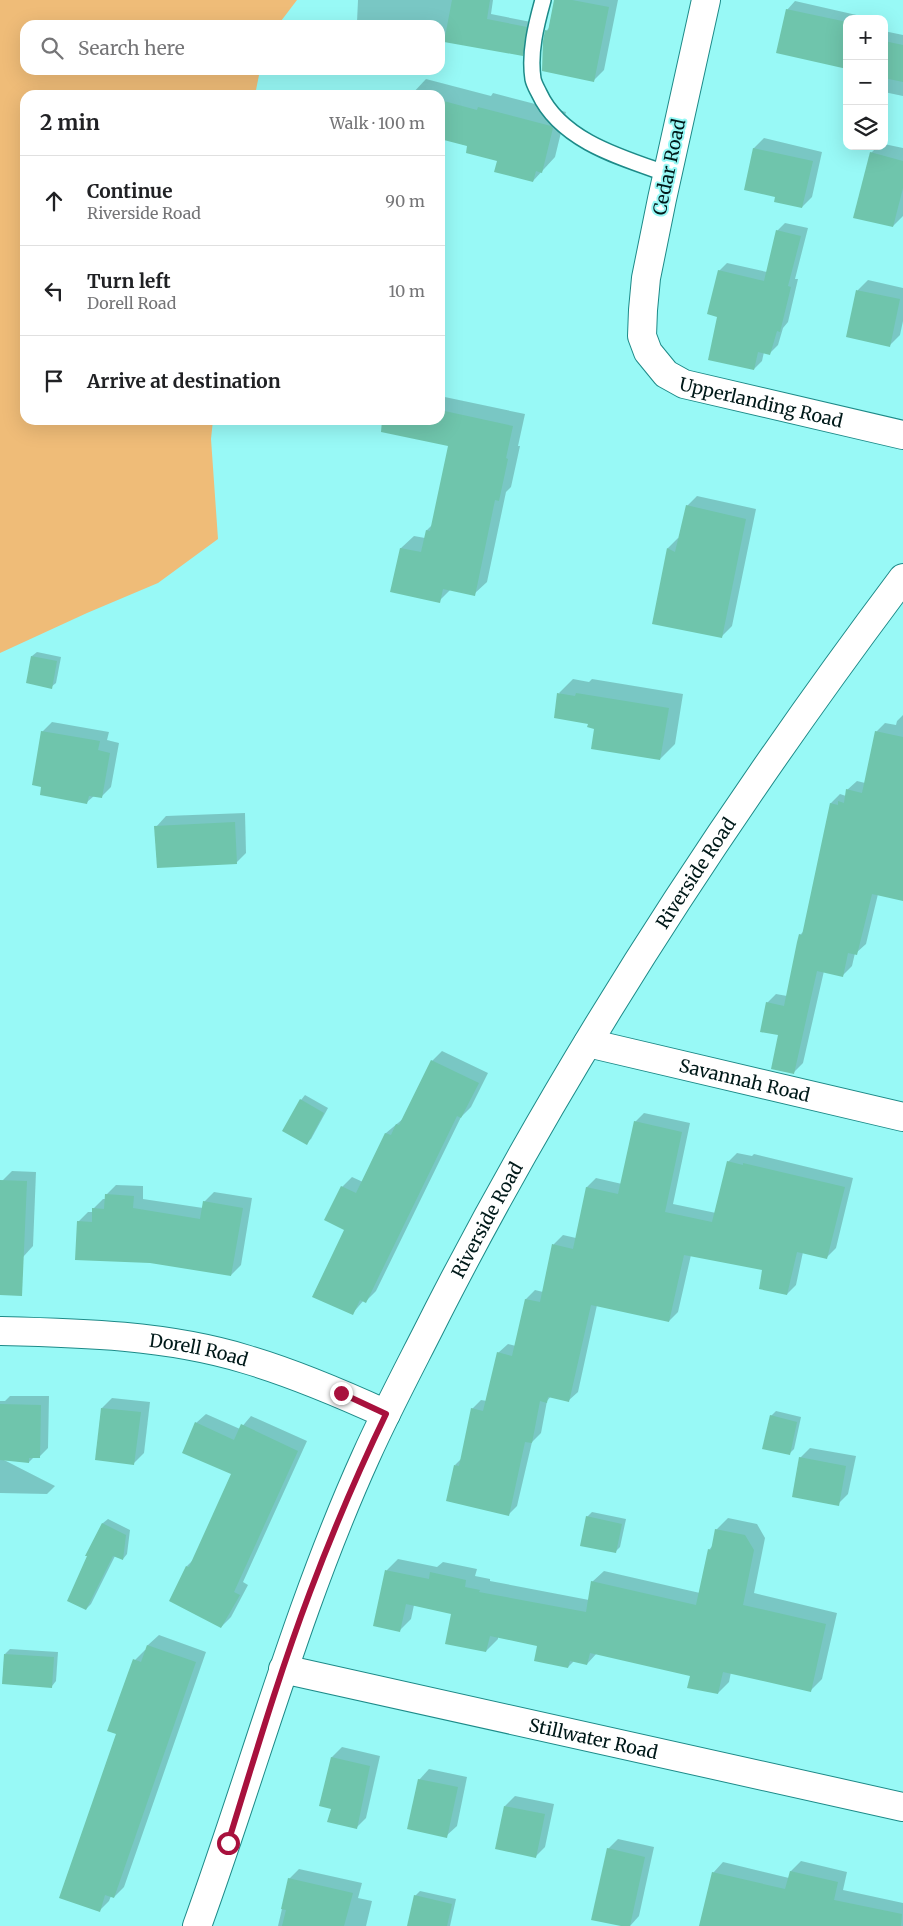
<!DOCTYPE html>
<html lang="en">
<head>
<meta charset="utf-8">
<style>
	:root { --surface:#fff; --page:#f6f6f6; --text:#202124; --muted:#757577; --line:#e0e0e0 }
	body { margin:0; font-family:Merriweather,serif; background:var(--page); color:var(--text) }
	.controls { position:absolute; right:15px; top:15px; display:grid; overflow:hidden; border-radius:10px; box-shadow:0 5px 20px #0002 }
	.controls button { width:45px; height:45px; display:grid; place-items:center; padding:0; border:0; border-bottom:1px solid var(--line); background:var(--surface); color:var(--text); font:25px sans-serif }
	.stop { position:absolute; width:15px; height:15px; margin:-11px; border:4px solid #a8113d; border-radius:50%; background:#fff }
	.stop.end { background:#a8113d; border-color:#fff; box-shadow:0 1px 5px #0008 }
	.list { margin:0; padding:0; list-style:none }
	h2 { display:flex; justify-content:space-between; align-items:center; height:65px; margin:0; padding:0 20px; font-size:21px }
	h2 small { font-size:16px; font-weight:400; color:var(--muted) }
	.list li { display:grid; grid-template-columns:32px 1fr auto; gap:15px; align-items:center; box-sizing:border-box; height:90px; padding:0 20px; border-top:1px solid var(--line) }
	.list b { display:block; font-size:19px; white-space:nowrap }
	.list p { margin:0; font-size:16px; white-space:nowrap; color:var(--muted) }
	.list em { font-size:16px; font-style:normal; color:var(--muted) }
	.icon { flex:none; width:28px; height:28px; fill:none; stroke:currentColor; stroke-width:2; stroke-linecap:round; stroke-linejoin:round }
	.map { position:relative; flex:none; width:903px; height:1926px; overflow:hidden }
	.search { position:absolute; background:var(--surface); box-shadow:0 5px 20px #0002; left:20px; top:20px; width:425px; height:55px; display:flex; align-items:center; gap:12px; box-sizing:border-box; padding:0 18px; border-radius:15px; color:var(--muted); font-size:19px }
	.panel { position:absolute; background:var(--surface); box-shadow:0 5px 20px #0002; left:20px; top:90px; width:425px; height:335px; border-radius:15px }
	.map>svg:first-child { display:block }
</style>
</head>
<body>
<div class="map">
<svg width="903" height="1926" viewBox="0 0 903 1926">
	<rect width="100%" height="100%" fill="#98f9f6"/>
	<path fill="#efbc78" d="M 0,0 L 297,0 L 278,25 L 25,25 L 25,70 L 260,70 L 255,95 L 25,95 L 25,420 L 213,420 L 211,439 L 218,539 L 158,583 L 87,613 L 0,653 Z"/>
	<g fill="#0003">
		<path d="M 358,0 L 493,0 L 491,14 L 531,22 L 527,50 L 522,55 L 440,40 L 440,25 L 396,25 L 357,22 Z"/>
		<path d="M 555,0 L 618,0 L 604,70 L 594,80 L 546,31 L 549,28 Z"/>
		<path d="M 795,1 L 874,19 L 847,19 L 847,68 L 787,10 Z"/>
		<path d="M 884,31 L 903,35 L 903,96 L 884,92 Z"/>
		<path d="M 426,79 L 491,96 L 493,93 L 566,112 L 555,157 L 533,181 L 499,160 L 469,146 L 440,138 L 440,95 L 411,95 Z"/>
		<path d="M 764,138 L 822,152 L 812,197 L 802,207 L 777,196 L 745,189 L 754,148 Z"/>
		<path d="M 884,144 L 903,148 L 903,216 L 893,226 L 871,153 L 878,146 L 884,146 Z"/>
		<path d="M 785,223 L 808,228 L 795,279 L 798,279 L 788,322 L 783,328 L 778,345 L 770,353 L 764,352 L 762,361 L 754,369 L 719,316 L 719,271 L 727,263 L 767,272 L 777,231 Z"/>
		<path d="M 868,280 L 903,288 L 903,321 L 900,335 L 890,345 L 848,336 L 858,290 Z"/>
		<path d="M 440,396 L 525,414 L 518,446 L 520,446 L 511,487 L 506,492 L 487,582 L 474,594 L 451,589 L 439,601 L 391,591 L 401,548 L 414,536 L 425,538 L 427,530 L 433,524 L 450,445 L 425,420 L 440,420 Z"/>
		<path d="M 697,496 L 756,509 L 732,626 L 722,636 L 654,623 L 668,548 L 678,538 L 679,539 L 687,506 Z"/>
		<path d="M 37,652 L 61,657 L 56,683 L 51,687 L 32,656 Z"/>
		<path d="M 573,679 L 589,682 L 592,679 L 683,694 L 675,744 L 660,759 L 589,723 L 559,693 Z"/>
		<path d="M 903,715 L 903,899 L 878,894 L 866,944 L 856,953 L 855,953 L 852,966 L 843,975 L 824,971 L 803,1063 L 794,1072 L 767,1003 L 776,994 L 787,996 L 800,935 L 804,931 L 831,803 L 840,794 L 846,796 L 847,790 L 857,781 L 865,783 L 876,732 L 885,723 L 896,725 L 897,721 Z"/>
		<path d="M 52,722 L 109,732 L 107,740 L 119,743 L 111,787 L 101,797 L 94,796 L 87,802 L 42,732 Z"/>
		<path d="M 245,813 L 246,853 L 236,863 L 156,827 L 166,816 Z"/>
		<path d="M 442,1051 L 488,1073 L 471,1107 L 461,1117 L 376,1291 L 366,1301 L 364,1300 L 352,1314 L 342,1187 L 352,1177 L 363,1182 L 386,1133 L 404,1118 L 432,1061 Z"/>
		<path d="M 305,1095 L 328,1108 L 311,1139 L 306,1143 L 301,1100 Z"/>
		<path d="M 644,1113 L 690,1123 L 673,1204 L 716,1213 L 728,1162 L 737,1153 L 752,1156 L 754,1154 L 853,1178 L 836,1248 L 827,1257 L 803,1252 L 796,1285 L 787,1294 L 764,1269 L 691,1255 L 678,1312 L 669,1321 L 597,1305 L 578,1392 L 568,1401 L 551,1396 L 547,1401 L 541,1433 L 532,1442 L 517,1506 L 508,1515 L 455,1465 L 462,1458 L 472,1409 L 481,1400 L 487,1401 L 498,1353 L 508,1344 L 516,1346 L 526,1299 L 535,1290 L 543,1292 L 554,1244 L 563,1235 L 576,1238 L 587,1187 L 596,1178 L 622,1184 L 635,1122 Z"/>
		<path d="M 12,1171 L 36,1172 L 33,1246 L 23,1257 L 0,1255 L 2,1181 Z"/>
		<path d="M 116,1185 L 143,1186 L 143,1199 L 203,1208 L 204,1202 L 214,1192 L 252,1198 L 241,1265 L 231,1275 L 78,1222 L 88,1212 L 93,1212 L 93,1209 L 103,1199 L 106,1199 L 106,1195 Z"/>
		<path d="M 10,1396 L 49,1396 L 48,1448 L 39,1457 L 34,1457 L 29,1462 L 4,1460 L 55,1486 L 47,1494 L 0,1493 L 0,1401 L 5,1401 Z"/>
		<path d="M 112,1398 L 150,1402 L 144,1453 L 134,1463 L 102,1408 Z"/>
		<path d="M 776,1411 L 801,1417 L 794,1449 L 789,1454 L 771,1416 Z"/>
		<path d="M 206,1414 L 240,1429 L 251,1416 L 307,1441 L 243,1582 L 248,1585 L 231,1617 L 221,1627 L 187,1566 L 194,1559 L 232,1473 L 196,1423 Z"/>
		<path d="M 810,1448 L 856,1456 L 848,1494 L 838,1504 L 800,1458 Z"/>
		<path d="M 592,1512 L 626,1519 L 620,1547 L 615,1552 L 587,1517 Z"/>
		<path d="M 728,1518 L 757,1524 L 765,1538 L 754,1593 L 837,1613 L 822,1679 L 811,1690 L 731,1672 L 729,1682 L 718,1693 L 691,1675 L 597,1653 L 587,1664 L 574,1661 L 568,1667 L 538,1645 L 498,1636 L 498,1639 L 486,1651 L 453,1613 L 414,1605 L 411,1619 L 399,1631 L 374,1625 L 387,1570 L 398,1559 L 437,1567 L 443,1562 L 477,1569 L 475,1576 L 490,1579 L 490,1581 L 589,1600 L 592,1582 L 604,1571 L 700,1593 L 709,1550 L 713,1545 L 716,1530 Z"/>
		<path d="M 108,1519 L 130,1530 L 127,1554 L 123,1559 L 115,1556 L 91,1604 L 86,1609 L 88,1556 L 87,1555 L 103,1523 Z"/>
		<path d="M 159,1635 L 206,1652 L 124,1887 L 114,1897 L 111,1896 L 109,1901 L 99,1911 L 118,1734 L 135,1660 L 145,1650 L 147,1650 L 148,1645 Z"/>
		<path d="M 10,1649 L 58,1652 L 56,1681 L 52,1686 L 5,1654 Z"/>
		<path d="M 342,1747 L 380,1756 L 366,1818 L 356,1828 L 332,1808 L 332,1757 Z"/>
		<path d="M 429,1769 L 467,1777 L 457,1826 L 446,1836 L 419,1780 Z"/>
		<path d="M 515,1796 L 554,1804 L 545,1847 L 535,1857 L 505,1806 Z"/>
		<path d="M 618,1839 L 654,1847 L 639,1916 L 630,1926 L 627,1926 L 608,1849 Z"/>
		<path d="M 801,1861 L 847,1872 L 843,1890 L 903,1903 L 903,1926 L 700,1926 L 713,1873 L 723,1862 L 789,1878 L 791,1871 Z"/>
		<path d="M 299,1869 L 362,1883 L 358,1898 L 372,1901 L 366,1926 L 278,1926 L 289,1879 Z"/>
		<path d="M 420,1891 L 456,1899 L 450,1926 L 408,1926 L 415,1896 Z"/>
	</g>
	<g fill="#6fc5ac">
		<path d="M 452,0 L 490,0 L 487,19 L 527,27 L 523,56 L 444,42 Z"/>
		<path d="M 554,0 L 572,0 L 609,7 L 594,82 L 542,71 L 543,41 L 545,30 L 548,31 Z"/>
		<path d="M 786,9 L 847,22 L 847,69 L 776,53 Z"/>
		<path d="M 884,41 L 903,45 L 903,82 L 884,78 Z"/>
		<path d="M 440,100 L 477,110 L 478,107 L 551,126 L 553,128 L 542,173 L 536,171 L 533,182 L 494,172 L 497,161 L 466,153 L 467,146 L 440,139 Z"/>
		<path d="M 753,148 L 813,161 L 802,208 L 774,202 L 775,197 L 744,190 Z"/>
		<path d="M 870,152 L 903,161 L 903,188 L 893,227 L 853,218 Z"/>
		<path d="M 776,230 L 801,236 L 788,286 L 791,287 L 780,332 L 777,331 L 770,355 L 758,352 L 754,370 L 708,360 L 717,317 L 707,314 L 718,270 L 764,281 Z"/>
		<path d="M 856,290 L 900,299 L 890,347 L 846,337 Z"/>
		<path d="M 440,410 L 513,426 L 506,458 L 508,459 L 499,501 L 495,500 L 475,596 L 443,589 L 440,603 L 390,592 L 400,548 L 421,552 L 426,530 L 430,531 L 448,446 L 381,432 L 382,420 L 440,420 Z"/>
		<path d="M 686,505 L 746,519 L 722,638 L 652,624 L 667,548 L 675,552 Z"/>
		<path d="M 31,656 L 57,661 L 52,689 L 26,683 Z"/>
		<path d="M 557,693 L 575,696 L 576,693 L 669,708 L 660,760 L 591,749 L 594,729 L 587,727 L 588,724 L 554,718 Z"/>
		<path d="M 41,731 L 100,741 L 98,750 L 110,753 L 102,798 L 89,796 L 87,804 L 40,795 L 41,787 L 32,785 Z"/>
		<path d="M 875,731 L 903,737 L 903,901 L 872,894 L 857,955 L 848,953 L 843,977 L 817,971 L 794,1074 L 771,1069 L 778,1035 L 760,1032 L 766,1002 L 784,1006 L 797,942 L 799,934 L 802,935 L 830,803 L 838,805 L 838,801 L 844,803 L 846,789 L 862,793 Z"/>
		<path d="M 235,822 L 237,864 L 157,868 L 154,826 Z"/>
		<path d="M 431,1060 L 479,1083 L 461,1118 L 457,1116 L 366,1303 L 360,1300 L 353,1315 L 312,1297 L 344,1230 L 324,1220 L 341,1186 L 356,1193 L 385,1133 L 391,1135 L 396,1124 L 399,1125 Z"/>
		<path d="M 300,1099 L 324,1113 L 307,1145 L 282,1131 Z"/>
		<path d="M 634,1121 L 682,1132 L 665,1212 L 712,1222 L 727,1161 L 743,1165 L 743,1163 L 845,1187 L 827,1259 L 797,1252 L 787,1295 L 759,1289 L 762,1270 L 684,1255 L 669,1322 L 591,1305 L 569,1402 L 548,1397 L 547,1403 L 540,1401 L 532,1443 L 525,1442 L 509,1516 L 446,1501 L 454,1465 L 459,1466 L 471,1408 L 483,1411 L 497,1352 L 512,1356 L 525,1299 L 540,1302 L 552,1244 L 573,1249 L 586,1187 L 618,1194 Z"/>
		<path d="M 0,1180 L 27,1181 L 22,1296 L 0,1295 Z"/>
		<path d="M 105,1194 L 134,1196 L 133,1208 L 200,1219 L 203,1201 L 243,1208 L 231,1276 L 150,1263 L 75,1260 L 77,1221 L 92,1222 L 92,1208 L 104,1209 Z"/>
		<path d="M 0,1404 L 41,1405 L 40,1458 L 29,1458 L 29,1463 L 0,1460 Z"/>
		<path d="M 101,1408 L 141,1412 L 134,1465 L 95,1460 Z"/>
		<path d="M 770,1415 L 797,1422 L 790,1455 L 762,1449 Z"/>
		<path d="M 195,1422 L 234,1440 L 241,1424 L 298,1451 L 234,1592 L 240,1595 L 221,1628 L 169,1601 L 186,1566 L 189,1567 L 231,1474 L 182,1453 Z"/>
		<path d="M 799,1457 L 846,1466 L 839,1506 L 792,1497 Z"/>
		<path d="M 586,1516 L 622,1524 L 616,1553 L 580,1546 Z"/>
		<path d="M 102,1523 L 126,1535 L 123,1560 L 113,1556 L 86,1610 L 67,1601 L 87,1556 L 85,1556 Z"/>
		<path d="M 715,1529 L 745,1535 L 754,1550 L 743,1605 L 826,1624 L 811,1692 L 723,1672 L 718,1694 L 687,1688 L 690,1676 L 590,1653 L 587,1665 L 570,1661 L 568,1668 L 534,1661 L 537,1646 L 490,1636 L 486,1652 L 445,1644 L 451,1614 L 406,1604 L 400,1632 L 373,1626 L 385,1570 L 429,1579 L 430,1572 L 466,1580 L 465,1587 L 480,1590 L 479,1592 L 586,1612 L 591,1581 L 696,1605 L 708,1549 L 711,1550 Z"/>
		<path d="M 147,1645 L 196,1662 L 114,1898 L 105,1895 L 100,1912 L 59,1898 L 116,1734 L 107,1731 L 133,1659 L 141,1662 Z"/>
		<path d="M 4,1654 L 54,1657 L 52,1688 L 2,1684 Z"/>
		<path d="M 331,1757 L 370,1766 L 357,1829 L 327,1822 L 331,1809 L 319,1806 Z"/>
		<path d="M 418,1779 L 458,1787 L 447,1838 L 407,1829 Z"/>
		<path d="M 504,1806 L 545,1814 L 536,1858 L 495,1849 Z"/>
		<path d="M 607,1848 L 645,1857 L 630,1926 L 621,1926 L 591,1920 Z"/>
		<path d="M 790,1871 L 838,1882 L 834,1900 L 902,1914 L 901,1926 L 699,1926 L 712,1872 L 785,1889 Z"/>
		<path d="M 288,1878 L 353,1893 L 344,1926 L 282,1926 L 286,1910 L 281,1909 Z"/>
		<path d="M 414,1895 L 452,1904 L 447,1926 L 407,1926 Z"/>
	</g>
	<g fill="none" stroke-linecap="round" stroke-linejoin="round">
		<g stroke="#1d8a88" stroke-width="18">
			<path id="lane" d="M 543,0 C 536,25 529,53 533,79 C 534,84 537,89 539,93 C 561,141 622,158 668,174"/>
		</g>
		<g stroke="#1d8a88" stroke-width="30">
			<g id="street">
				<path id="s1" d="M 706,0 L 662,199 L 646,278 L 643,310 L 642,336 L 648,352 L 666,374 L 684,384 L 903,435"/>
				<path id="s2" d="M 588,1043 L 903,1117"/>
				<path id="s3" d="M 0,1331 C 81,1333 166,1335 245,1359 C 293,1373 340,1393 386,1414"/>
				<path id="s4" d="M 283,1669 L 903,1807"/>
				<path id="s5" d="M 197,1926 C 254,1769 297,1608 366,1456 C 388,1407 414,1359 438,1311 C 570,1053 729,810 903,578"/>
			</g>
		</g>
		<use href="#lane" stroke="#fff" stroke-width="15"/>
		<use href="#street" stroke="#fff" stroke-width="28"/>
	</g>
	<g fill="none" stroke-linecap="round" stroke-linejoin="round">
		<path stroke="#a8113d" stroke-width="6" d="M 228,1843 C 254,1759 279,1674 310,1592 C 333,1531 358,1472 386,1414 L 341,1393"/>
	</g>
	<g text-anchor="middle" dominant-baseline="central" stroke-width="4" stroke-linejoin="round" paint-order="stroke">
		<g font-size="18" fill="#001919" stroke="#98f9f6">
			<text transform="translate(669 167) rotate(-78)">Cedar Road</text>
			<text stroke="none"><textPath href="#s1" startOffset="488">Upperlanding Road</textPath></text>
			<text stroke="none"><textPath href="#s5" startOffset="1170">Riverside Road</textPath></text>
			<text stroke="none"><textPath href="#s2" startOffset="161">Savannah Road</textPath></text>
			<text stroke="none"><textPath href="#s5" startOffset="765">Riverside Road</textPath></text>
			<text stroke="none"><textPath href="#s3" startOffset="200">Dorell Road</textPath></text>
			<text stroke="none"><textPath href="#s4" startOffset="318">Stillwater Road</textPath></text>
		</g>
	</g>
</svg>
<div class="controls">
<button>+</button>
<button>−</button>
<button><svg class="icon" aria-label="layers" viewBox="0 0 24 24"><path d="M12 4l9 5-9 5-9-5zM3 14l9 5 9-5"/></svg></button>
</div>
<div class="stop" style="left:228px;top:1843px"></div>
<div class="stop end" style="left:341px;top:1393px"></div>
<div class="search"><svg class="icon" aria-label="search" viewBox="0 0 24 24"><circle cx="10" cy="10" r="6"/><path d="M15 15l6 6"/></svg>Search here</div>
<section class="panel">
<h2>2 min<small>Walk · 100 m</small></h2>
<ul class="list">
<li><svg class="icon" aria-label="ahead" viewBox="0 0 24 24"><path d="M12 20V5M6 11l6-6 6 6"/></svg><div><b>Continue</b><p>Riverside Road</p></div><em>90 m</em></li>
<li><svg class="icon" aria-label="left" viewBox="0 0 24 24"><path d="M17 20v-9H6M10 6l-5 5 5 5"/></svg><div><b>Turn left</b><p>Dorell Road</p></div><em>10 m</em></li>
<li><svg class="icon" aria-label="arrive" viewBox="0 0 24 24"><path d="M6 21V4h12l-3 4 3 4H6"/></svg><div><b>Arrive at destination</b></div></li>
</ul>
</section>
</div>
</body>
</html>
